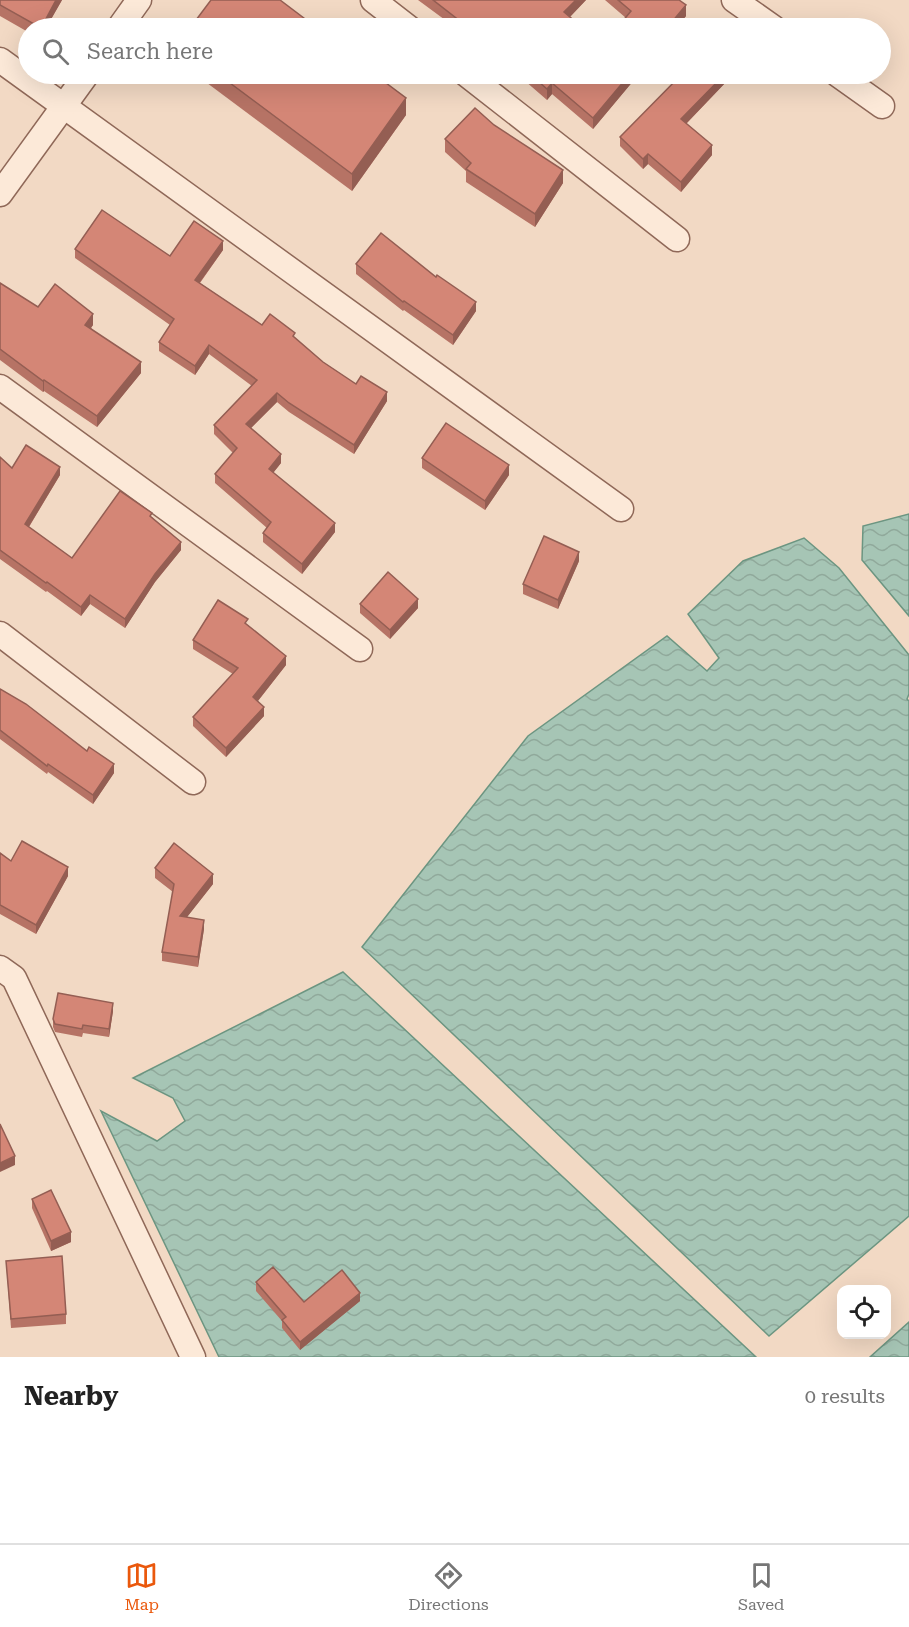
<!DOCTYPE html>
<html lang="en">
<head>
<meta charset="utf-8">
<style>
	:root { --surface:#fff; --page:#f6f6f6; --text:#222; --muted:#767676; --line:#e0e0e0; --accent:#ea580c }
	body { margin:0; font-family:"Roboto Serif",serif; background:var(--page); color:var(--text) }
	.controls { position:absolute; right:18px; bottom:18px; display:grid; overflow:hidden; border-radius:12px; box-shadow:0 6px 24px #0002 }
	.controls button { width:54px; height:54px; display:grid; place-items:center; padding:0; border:0; border-bottom:2px solid var(--line); background:var(--surface); color:var(--text); font:30px sans-serif }
	.list { margin:0; padding:0; list-style:none }
	h2 { display:flex; justify-content:space-between; align-items:center; height:78px; margin:0; padding:0 24px; font-size:26px }
	h2 small { font-size:20px; font-weight:400; color:var(--muted) }
	.icon { flex:none; width:33px; height:33px; fill:none; stroke:currentColor; stroke-width:2; stroke-linecap:round; stroke-linejoin:round }
	.map { position:relative; flex:none; width:909px; height:1357px; overflow:hidden }
	.search { position:absolute; background:var(--surface); box-shadow:0 6px 24px #0002; left:18px; right:18px; top:18px; height:66px; display:flex; align-items:center; gap:15px; box-sizing:border-box; padding:0 21px; border-radius:33px; color:var(--muted); font-size:22px }
	.sheet { height:186px; background:var(--surface) }
	nav { display:flex; justify-content:space-around; align-items:center; box-sizing:border-box; height:84px; border-top:2px solid var(--line); background:var(--surface); font-size:16px; color:var(--muted) }
	nav a { display:grid; justify-items:center; gap:3px }
	nav .on { color:var(--accent) }
	.map>svg:first-child { display:block }
</style>
</head>
<body>
<div class="map">
<svg width="909" height="1357" viewBox="0 0 909 1357">
	<defs>
		<pattern id="water-waves" width="16" height="10" patternUnits="userSpaceOnUse" patternTransform="scale(1.5)"><rect width="16" height="10" fill="#a6c5b5"/><path d="M0 5q4-4 8 0t8 0" fill="none" stroke="#90a99b"/></pattern>
	</defs>
	<rect width="100%" height="100%" fill="#f2d9c4"/>
	<g fill="url(#water-waves)" stroke="#6c9581" stroke-width="1.5">
		<path d="M 909,514 L 909,616 L 862,560 L 863,526 Z"/>
		<path d="M 804,538 L 839,568 L 909,655 L 909,694 L 907,699 L 909,701 L 909,1216 L 769,1336 L 362,947 L 528,736 L 667,636 L 707,671 L 719,658 L 688,614 L 743,561 Z"/>
		<path d="M 343,972 L 756,1357 L 219,1357 L 101,1111 L 157,1141 L 185,1121 L 173,1098 L 133,1078 Z"/>
		<path d="M 909,1322 L 909,1357 L 870,1357 Z"/>
	</g>
	<g fill="none" stroke-linecap="round" stroke-linejoin="round">
		<g stroke="#8f6858" stroke-width="27">
			<g id="minor">
				<path d="M 373,0 L 409,28"/>
				<path d="M 734,0 L 774,28"/>
				<path d="M 119,28 L 139,0"/>
				<path d="M 0,60 L 621,509"/>
				<path d="M 466,74 L 677,239"/>
				<path d="M 837,74 L 882,106"/>
				<path d="M 0,194 L 87,74"/>
				<path d="M 0,387 L 360,649"/>
				<path d="M 0,634 L 193,782"/>
				<path d="M 0,968 L 14,978 L 193,1357"/>
			</g>
		</g>
		<use href="#minor" stroke="#fce9d8" stroke-width="24"/>
	</g>
	<g fill="#b67365">
		<path d="M 0,0 L 62,0 L 46,28 L 28,28 L 28,32 L 0,16 Z"/>
		<path d="M 418,0 L 586,0 L 570,17 L 583,28 L 456,28 Z"/>
		<path d="M 605,0 L 679,0 L 686,16 L 676,28 L 617,28 L 626,18 Z"/>
		<path d="M 195,74 L 374,74 L 406,115 L 352,191 Z"/>
		<path d="M 517,74 L 639,74 L 593,129 L 552,94 L 547,100 Z"/>
		<path d="M 727,74 L 727,81 L 686,124 L 712,155 L 681,192 L 648,164 L 643,169 L 620,146 L 620,137 Z"/>
		<path d="M 494,125 L 563,183 L 535,227 L 466,182 L 466,171 L 445,152 L 445,139 Z"/>
		<path d="M 75,249 L 170,256 L 223,250 L 200,283 L 262,325 L 295,338 L 323,362 L 356,384 L 387,401 L 354,454 L 289,412 L 277,402 L 251,428 L 281,463 L 273,473 L 335,532 L 302,574 L 263,542 L 263,533 L 267,528 L 215,483 L 215,474 L 233,453 L 214,434 L 214,425 L 252,386 L 209,354 L 195,375 L 159,351 L 159,342 L 170,325 L 75,258 Z"/>
		<path d="M 356,264 L 476,311 L 453,345 L 404,310 L 403,311 L 356,274 Z"/>
		<path d="M 0,283 L 38,307 L 93,325 L 91,328 L 141,373 L 97,427 L 44,391 L 43,392 L 0,360 Z"/>
		<path d="M 0,457 L 12,468 L 60,475 L 29,527 L 72,558 L 152,517 L 181,550 L 155,582 L 125,628 L 90,604 L 81,616 L 47,591 L 46,592 L 0,559 Z"/>
		<path d="M 422,458 L 509,475 L 485,510 L 422,468 Z"/>
		<path d="M 579,561 L 558,609 L 523,594 L 523,584 Z"/>
		<path d="M 360,604 L 418,608 L 390,639 L 360,613 Z"/>
		<path d="M 248,625 L 286,665 L 258,701 L 264,716 L 226,757 L 193,726 L 193,717 L 233,674 L 193,649 L 193,640 Z"/>
		<path d="M 0,689 L 114,773 L 93,804 L 48,772 L 47,774 L 0,739 Z"/>
		<path d="M 0,853 L 11,861 L 68,876 L 36,934 L 0,914 Z"/>
		<path d="M 155,868 L 213,884 L 187,917 L 204,929 L 198,967 L 162,961 L 162,952 L 173,892 L 155,878 Z"/>
		<path d="M 113,1011 L 109,1037 L 83,1033 L 82,1037 L 55,1032 L 53,1027 L 53,1019 Z"/>
		<path d="M 32,1199 L 71,1242 L 51,1251 L 32,1208 Z"/>
		<path d="M 6,1261 L 66,1314 L 66,1324 L 11,1328 Z"/>
		<path d="M 256,1282 L 304,1302 L 360,1301 L 300,1350 L 282,1328 L 282,1321 L 256,1291 Z"/>
	</g>
	<g fill="#945e53">
		<path d="M 56,0 L 62,0 L 46,28 L 41,28 Z"/>
		<path d="M 576,0 L 586,0 L 564,23 L 564,12 Z"/>
		<path d="M 686,5 L 686,16 L 676,28 L 667,28 Z"/>
		<path d="M 630,74 L 639,74 L 593,129 L 593,118 Z"/>
		<path d="M 725,74 L 727,74 L 727,81 L 681,129 L 681,119 Z"/>
		<path d="M 552,83 L 552,94 L 547,100 L 547,89 Z"/>
		<path d="M 406,98 L 406,115 L 352,191 L 352,174 Z"/>
		<path d="M 712,145 L 712,155 L 681,192 L 681,182 Z"/>
		<path d="M 648,154 L 648,164 L 643,169 L 643,159 Z"/>
		<path d="M 563,170 L 563,183 L 535,227 L 535,214 Z"/>
		<path d="M 223,241 L 223,250 L 195,289 L 195,280 Z"/>
		<path d="M 476,302 L 476,311 L 453,345 L 453,335 Z"/>
		<path d="M 93,314 L 93,325 L 85,336 L 85,325 Z"/>
		<path d="M 209,345 L 209,354 L 195,375 L 195,366 Z"/>
		<path d="M 141,362 L 141,373 L 97,427 L 97,416 Z"/>
		<path d="M 44,380 L 44,391 L 43,392 L 43,381 Z"/>
		<path d="M 387,392 L 387,401 L 354,454 L 354,445 Z"/>
		<path d="M 277,393 L 277,402 L 246,433 L 246,424 Z"/>
		<path d="M 281,454 L 281,463 L 269,478 L 269,469 Z"/>
		<path d="M 509,465 L 509,475 L 485,510 L 485,501 Z"/>
		<path d="M 60,467 L 60,475 L 25,533 L 25,524 Z"/>
		<path d="M 335,523 L 335,532 L 302,574 L 302,564 Z"/>
		<path d="M 181,542 L 181,550 L 155,582 L 125,628 L 125,619 L 155,574 Z"/>
		<path d="M 579,552 L 579,561 L 558,609 L 558,600 Z"/>
		<path d="M 90,595 L 90,604 L 81,616 L 81,607 Z"/>
		<path d="M 418,599 L 418,608 L 390,639 L 390,630 Z"/>
		<path d="M 286,656 L 286,665 L 253,707 L 253,697 Z"/>
		<path d="M 264,707 L 264,716 L 226,757 L 226,748 Z"/>
		<path d="M 114,764 L 114,773 L 93,804 L 93,795 Z"/>
		<path d="M 68,867 L 68,876 L 36,934 L 36,925 Z"/>
		<path d="M 213,874 L 213,884 L 180,926 L 180,916 Z"/>
		<path d="M 204,920 L 204,929 L 198,967 L 198,957 Z"/>
		<path d="M 113,1003 L 113,1011 L 109,1037 L 109,1029 Z"/>
		<path d="M 15,1156 L 15,1165 L 0,1172 L 0,1163 Z"/>
		<path d="M 71,1232 L 71,1242 L 51,1251 L 51,1241 Z"/>
		<path d="M 360,1293 L 360,1301 L 300,1350 L 300,1342 Z"/>
	</g>
	<g fill="#d48676" stroke="#945e53" stroke-width="1.5">
		<path d="M 0,0 L 56,0 L 41,28 L 0,5 Z"/>
		<path d="M 211,0 L 280,0 L 317,28 L 190,28 Z"/>
		<path d="M 433,0 L 576,0 L 564,12 L 583,28 L 469,28 Z"/>
		<path d="M 618,0 L 679,0 L 686,5 L 667,28 L 617,28 L 631,11 Z"/>
		<path d="M 218,74 L 374,74 L 406,98 L 352,174 Z"/>
		<path d="M 530,74 L 630,74 L 593,118 L 552,83 L 547,89 Z"/>
		<path d="M 682,74 L 725,74 L 681,119 L 712,145 L 681,182 L 648,154 L 643,159 L 620,137 Z"/>
		<path d="M 475,108 L 494,125 L 563,170 L 535,214 L 466,169 L 471,163 L 445,139 Z"/>
		<path d="M 102,210 L 170,256 L 194,221 L 223,241 L 195,280 L 262,325 L 270,314 L 295,333 L 293,336 L 323,362 L 356,384 L 361,376 L 387,392 L 354,445 L 289,403 L 277,393 L 246,424 L 281,454 L 269,469 L 335,523 L 302,564 L 263,533 L 271,522 L 215,474 L 237,448 L 214,425 L 257,380 L 209,345 L 195,366 L 159,342 L 174,319 L 75,249 Z"/>
		<path d="M 381,233 L 436,277 L 437,275 L 476,302 L 453,335 L 404,301 L 403,302 L 356,264 Z"/>
		<path d="M 0,283 L 38,307 L 55,284 L 93,314 L 85,325 L 141,362 L 97,416 L 44,380 L 43,381 L 0,349 Z"/>
		<path d="M 446,423 L 509,465 L 485,501 L 422,458 Z"/>
		<path d="M 26,445 L 60,467 L 25,524 L 72,558 L 120,491 L 152,513 L 150,516 L 181,542 L 155,574 L 125,619 L 90,595 L 81,607 L 47,582 L 46,583 L 0,550 L 0,457 L 12,468 Z"/>
		<path d="M 544,536 L 579,552 L 558,600 L 523,584 Z"/>
		<path d="M 388,572 L 418,599 L 390,630 L 360,604 Z"/>
		<path d="M 218,600 L 248,619 L 245,623 L 286,656 L 253,697 L 264,707 L 226,748 L 193,717 L 238,668 L 193,640 Z"/>
		<path d="M 0,689 L 26,704 L 87,751 L 89,747 L 114,764 L 93,795 L 48,764 L 47,766 L 0,730 Z"/>
		<path d="M 22,841 L 68,867 L 36,925 L 0,905 L 0,853 L 11,861 Z"/>
		<path d="M 174,843 L 213,874 L 180,916 L 204,920 L 198,957 L 162,952 L 174,884 L 155,868 Z"/>
		<path d="M 58,993 L 113,1003 L 109,1029 L 83,1025 L 82,1029 L 55,1024 L 53,1019 Z"/>
		<path d="M 0,1124 L 15,1156 L 0,1163 Z"/>
		<path d="M 51,1190 L 71,1232 L 51,1241 L 32,1199 Z"/>
		<path d="M 62,1256 L 66,1314 L 11,1319 L 6,1261 Z"/>
		<path d="M 273,1267 L 304,1302 L 342,1270 L 360,1293 L 300,1342 L 282,1320 L 286,1317 L 256,1282 Z"/>
	</g>
</svg>
<div class="controls">
<button><svg class="icon" aria-label="locate" viewBox="0 0 24 24"><circle cx="12" cy="12" r="6"/><path d="M12 2v4M12 18v4M2 12h4M18 12h4"/></svg></button>
</div>
<div class="search"><svg class="icon" aria-label="search" viewBox="0 0 24 24"><circle cx="10" cy="10" r="6"/><path d="M15 15l6 6"/></svg>Search here</div>
</div>
<section class="sheet">
<h2>Nearby<small>0 results</small></h2>
<ul class="list">
</ul>
</section>
<nav>
<a class="on"><svg class="icon" aria-label="map" viewBox="0 0 24 24"><path d="M3 6l6-2 6 2 6-2v14l-6 2-6-2-6 2zM9 4v14M15 6v14"/></svg>Map</a>
<a><svg class="icon" aria-label="directions" viewBox="0 0 24 24"><path d="M12 3l9 9-9 9-9-9zM9 14v-3h6M13 9l2 2-2 2"/></svg>Directions</a>
<a><svg class="icon" aria-label="saved" viewBox="0 0 24 24"><path d="M7 4h10v16l-5-4-5 4z"/></svg>Saved</a>
</nav>
</body>
</html>
